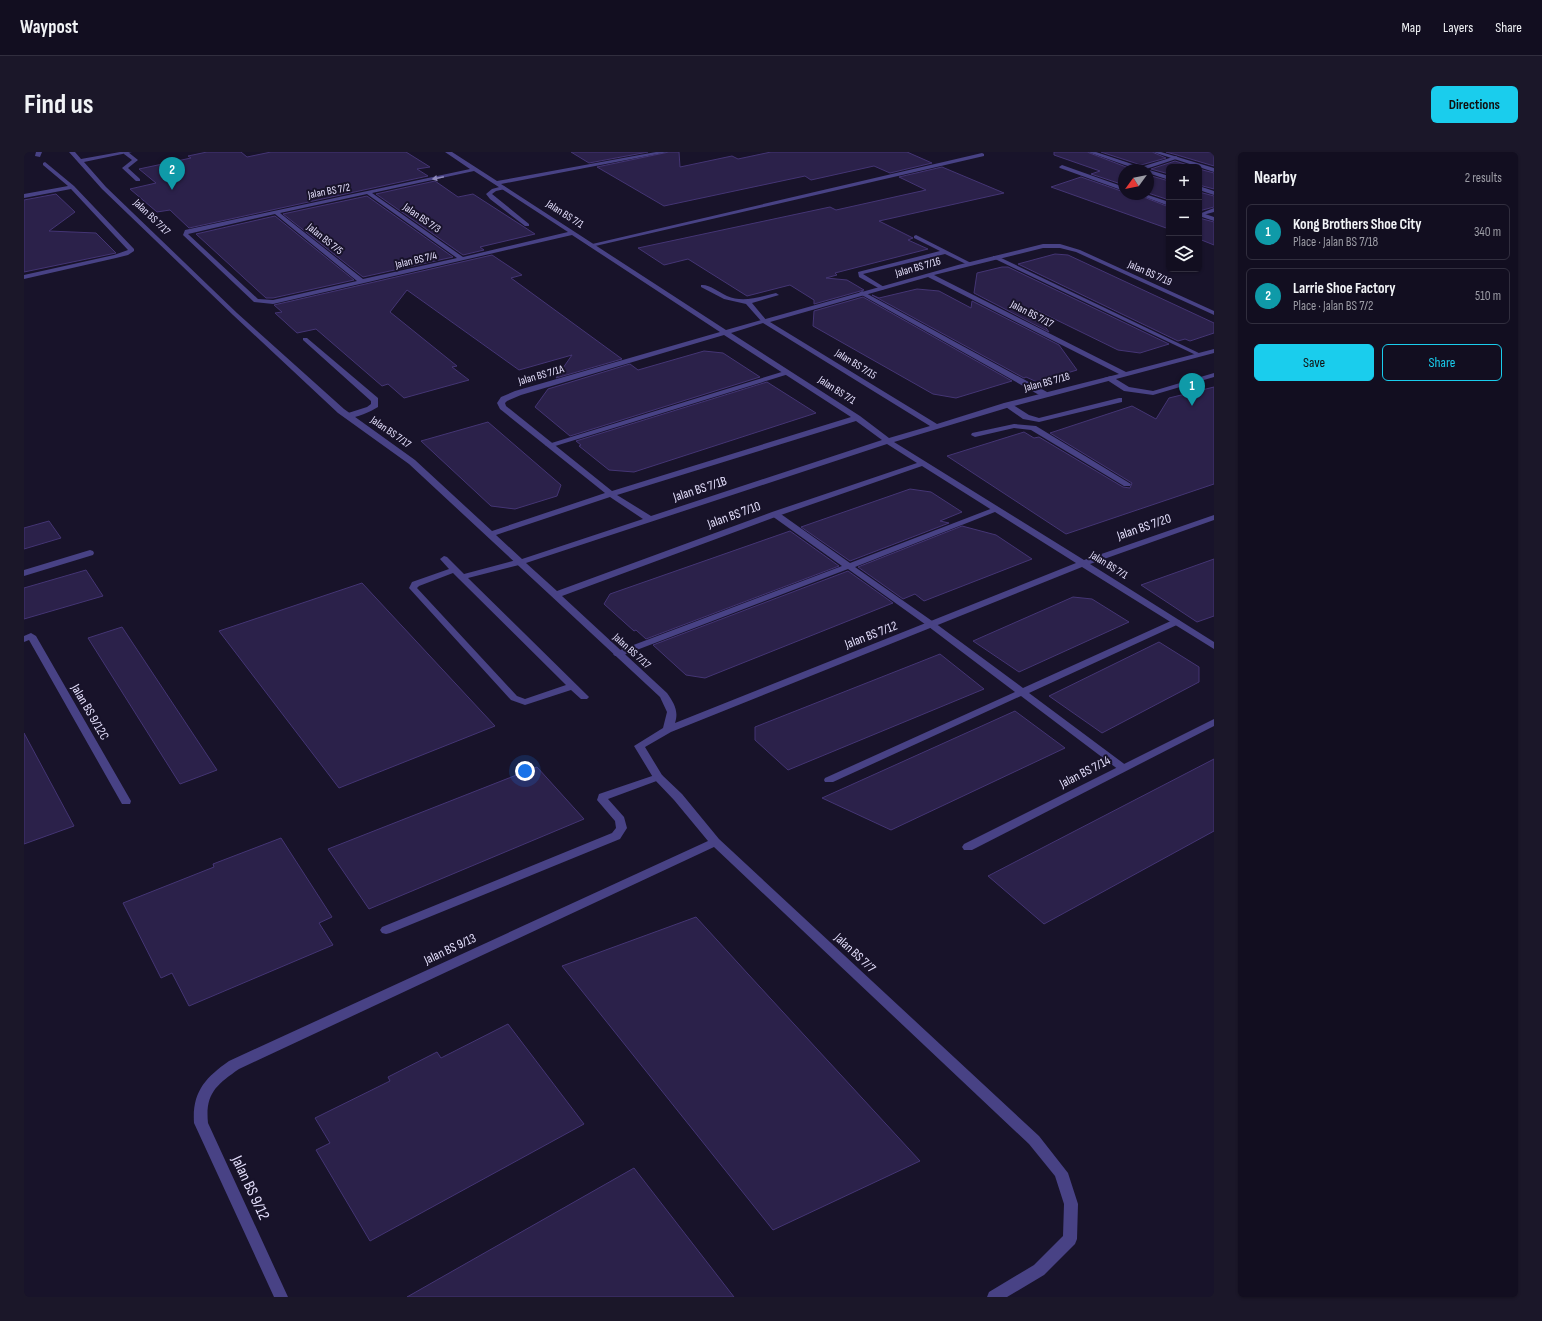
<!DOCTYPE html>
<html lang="en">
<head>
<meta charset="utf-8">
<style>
	:root { --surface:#120e20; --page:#1b1729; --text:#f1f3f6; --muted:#9c9ca5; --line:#312e3e; --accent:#1acded }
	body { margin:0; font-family:"Sofia Sans Condensed",sans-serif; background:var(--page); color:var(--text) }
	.controls { position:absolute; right:12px; top:12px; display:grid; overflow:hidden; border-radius:6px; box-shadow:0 1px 3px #0004 }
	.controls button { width:36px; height:36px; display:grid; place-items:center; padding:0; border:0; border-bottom:1px solid var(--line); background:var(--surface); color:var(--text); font:20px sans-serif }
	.compass { position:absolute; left:1094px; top:12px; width:36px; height:36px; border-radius:50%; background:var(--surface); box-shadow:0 1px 3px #0004; rotate:237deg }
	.you { position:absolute; left:501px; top:619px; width:14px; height:14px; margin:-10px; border:3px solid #fff; border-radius:50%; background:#1a73e8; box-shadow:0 0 0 6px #1a73e833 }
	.badge { display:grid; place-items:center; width:26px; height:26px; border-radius:50%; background:var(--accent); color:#fff; font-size:13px; font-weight:700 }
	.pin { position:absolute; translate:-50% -33px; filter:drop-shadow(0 1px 2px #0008) }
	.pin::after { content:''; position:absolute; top:21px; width:14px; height:12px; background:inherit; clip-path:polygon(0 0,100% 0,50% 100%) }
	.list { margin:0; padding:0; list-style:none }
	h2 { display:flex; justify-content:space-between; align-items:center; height:52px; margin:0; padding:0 16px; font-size:17px }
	h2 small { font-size:13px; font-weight:400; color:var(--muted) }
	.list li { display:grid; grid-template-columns:26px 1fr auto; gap:12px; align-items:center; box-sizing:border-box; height:56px; margin:0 8px 8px; padding:0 8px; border:1px solid var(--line); border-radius:6px }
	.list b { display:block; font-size:15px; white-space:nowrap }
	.list p { margin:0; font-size:13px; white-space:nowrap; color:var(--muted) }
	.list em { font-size:13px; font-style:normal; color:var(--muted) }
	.actions { display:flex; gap:8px; padding:12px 16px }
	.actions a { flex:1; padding:9px 0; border:1px solid var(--accent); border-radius:6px; text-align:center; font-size:14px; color:var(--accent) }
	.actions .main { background:var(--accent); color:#111 }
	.icon { flex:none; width:22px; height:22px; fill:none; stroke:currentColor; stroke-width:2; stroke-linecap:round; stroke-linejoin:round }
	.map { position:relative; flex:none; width:1190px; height:1145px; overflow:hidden; border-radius:6px }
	header { display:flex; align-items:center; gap:24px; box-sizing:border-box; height:56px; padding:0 20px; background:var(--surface); border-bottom:1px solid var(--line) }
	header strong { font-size:19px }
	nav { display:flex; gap:22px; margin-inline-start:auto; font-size:14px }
	.intro { display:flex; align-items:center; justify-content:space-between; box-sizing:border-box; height:96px; padding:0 24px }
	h1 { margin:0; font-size:28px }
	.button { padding:10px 18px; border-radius:6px; background:var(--accent); color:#111; font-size:14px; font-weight:700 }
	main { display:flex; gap:24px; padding:0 24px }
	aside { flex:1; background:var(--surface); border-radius:6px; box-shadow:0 1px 3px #0004 }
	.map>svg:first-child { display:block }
</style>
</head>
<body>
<header>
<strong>Waypost</strong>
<nav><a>Map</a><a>Layers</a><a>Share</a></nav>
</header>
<div class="intro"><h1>Find us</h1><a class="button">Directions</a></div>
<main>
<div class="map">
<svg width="1190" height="1145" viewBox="0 0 1190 1145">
	<rect width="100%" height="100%" fill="#18132a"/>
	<g fill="#2b214a" stroke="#443574">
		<path d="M 183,0 L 217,0 L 223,5 L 247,0 L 382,0 L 406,15 L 393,17 L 404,24 L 165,76 L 146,58 L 133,60 L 106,37 L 132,31 L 115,17 L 167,6 L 164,4 Z"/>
		<path d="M 547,0 L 624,0 L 565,11 Z"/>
		<path d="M 645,0 L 655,0 L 656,15 L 708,4 L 714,7 L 747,0 L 883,0 L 908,11 L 866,21 L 850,14 L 787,28 L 781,24 L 640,54 L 573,15 Z"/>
		<path d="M 1030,0 L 1063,0 L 1110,18 L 1100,18 L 1100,33 L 1067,22 L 1076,19 L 1030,3 Z"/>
		<path d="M 1077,0 L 1128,0 L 1142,6 L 1117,13 Z"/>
		<path d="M 1142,0 L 1190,0 L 1190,14 L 1153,3 Z"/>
		<path d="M 1151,9 L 1170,15 L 1145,15 L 1145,22 L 1127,17 Z"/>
		<path d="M 918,15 L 980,41 L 855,69 L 889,86 L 884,88 L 904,97 L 811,121 L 813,123 L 802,126 L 823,128 L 840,138 L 790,152 L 790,148 L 766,133 L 723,144 L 664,107 L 640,113 L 614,96 L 806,55 L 812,58 L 902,38 L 875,25 Z"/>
		<path d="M 1175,17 L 1190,21 L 1190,37 L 1175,33 Z"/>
		<path d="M 1124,23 L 1145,29 L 1145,48 L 1124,41 Z"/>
		<path d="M 1057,25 L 1100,40 L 1100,42 L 1112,42 L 1145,55 L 1145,77 L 1027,35 Z"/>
		<path d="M 411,29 L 434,45 L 449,42 L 511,82 L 456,95 L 460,98 L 439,103 L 352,42 Z"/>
		<path d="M 1175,40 L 1190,44 L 1190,55 L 1175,59 Z"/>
		<path d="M 32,42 L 51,60 L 25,79 L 72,81 L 92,101 L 0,120 L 0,48 Z"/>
		<path d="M 343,44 L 429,105 L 339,125 L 259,62 Z"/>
		<path d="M 251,64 L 330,128 L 249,146 L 242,146 L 172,82 Z"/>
		<path d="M 1175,66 L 1190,70 L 1190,93 L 1175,87 Z"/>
		<path d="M 1031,102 L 1044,103 L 1190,171 L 1190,181 L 1166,189 L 1161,187 L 1154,189 L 994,112 Z"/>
		<path d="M 468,103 L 498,123 L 487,126 L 598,207 L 532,226 L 548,203 L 495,218 L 383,138 L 366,160 L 433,214 L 428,215 L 445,228 L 380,246 L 364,232 L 358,234 L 292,177 L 273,181 L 251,161 L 258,160 L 250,153 Z"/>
		<path d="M 978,115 L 984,115 L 1145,192 L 1116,201 L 1094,198 L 1008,156 L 1025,180 L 950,141 L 953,121 Z"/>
		<path d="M 893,137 L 915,139 L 947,156 L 948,149 L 1035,193 L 1053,218 L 1013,230 L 1002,225 L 1000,226 L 848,143 L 855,146 Z"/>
		<path d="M 839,145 L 988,229 L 932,246 L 909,242 L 789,174 L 790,159 Z"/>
		<path d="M 680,199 L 699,201 L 736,225 L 546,284 L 511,255 L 524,237 L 606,212 L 614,218 Z"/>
		<path d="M 743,230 L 792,261 L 610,320 L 585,318 L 555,294 L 557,293 L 552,289 Z"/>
		<path d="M 1190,235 L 1190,332 L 1042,382 L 923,304 L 1000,280 L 1010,286 L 1015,285 L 1099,335 L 1106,336 L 1108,331 L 1026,281 L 1108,254 L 1132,267 L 1145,246 Z"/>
		<path d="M 464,270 L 537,333 L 533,344 L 491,357 L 467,354 L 397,289 Z"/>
		<path d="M 886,337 L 907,340 L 938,360 L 916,369 L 925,371 L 826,409 L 777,375 Z"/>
		<path d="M 25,369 L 37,386 L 0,397 L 0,376 Z"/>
		<path d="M 938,374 L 972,383 L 1008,407 L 900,449 L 891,442 L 879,447 L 834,415 Z"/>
		<path d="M 766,379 L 815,414 L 622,487 L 612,478 L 610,479 L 580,452 L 586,442 Z"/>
		<path d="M 1190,407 L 1190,464 L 1173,470 L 1117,433 Z"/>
		<path d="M 62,418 L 79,444 L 0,467 L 0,436 Z"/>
		<path d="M 824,419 L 869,451 L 681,526 L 662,523 L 629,493 Z"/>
		<path d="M 338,431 L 471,574 L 315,636 L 195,479 Z"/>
		<path d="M 1049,445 L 1068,447 L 1105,470 L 995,520 L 949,489 Z"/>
		<path d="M 98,475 L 193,618 L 156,632 L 64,486 Z"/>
		<path d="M 1135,490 L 1175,515 L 1175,530 L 1078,581 L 1025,544 Z"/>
		<path d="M 916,502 L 960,537 L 764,618 L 731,588 L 731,575 Z"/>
		<path d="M 991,559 L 1041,596 L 867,678 L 798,646 Z"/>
		<path d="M 0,581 L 50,674 L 0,692 Z"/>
		<path d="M 1190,607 L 1190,679 L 1020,772 L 964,724 Z"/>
		<path d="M 513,615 L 560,667 L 345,757 L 304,697 Z"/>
		<path d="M 257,686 L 308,765 L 295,771 L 309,793 L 165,854 L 148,821 L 137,826 L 99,751 L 190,715 L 189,712 Z"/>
		<path d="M 672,765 L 724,822 L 896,1009 L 749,1078 L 538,814 Z"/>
		<path d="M 484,872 L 560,972 L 346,1089 L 292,998 L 306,991 L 291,966 L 366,929 L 364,925 L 413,900 L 417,906 Z"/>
		<path d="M 610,1016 L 710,1145 L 383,1145 Z"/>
	</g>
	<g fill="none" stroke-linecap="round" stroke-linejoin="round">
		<g fill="#484285" fill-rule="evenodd">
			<path d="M 12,0 L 18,0 L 16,5 L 11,4 Z"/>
			<path d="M 100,0 L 104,0 L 114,8 L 104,16 L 116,27 L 116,29 L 112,29 L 98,16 L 108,8 L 100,2 Z"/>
			<path d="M 1064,0 L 1072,0 L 1117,15 L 1152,4 L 1155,6 L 1122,17 L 1145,24 L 1145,28 L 1124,21 L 1124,18 L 1115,18 Z"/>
			<path d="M 958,1 L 960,2 L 960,4 L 567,95 L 564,93 Z"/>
			<path d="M 21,10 L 50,34 L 110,97 L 110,99 L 104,103 L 92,106 L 0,127 L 0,123 L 90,103 L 104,98 L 47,37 L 0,46 L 0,42 L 44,34 L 19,13 L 19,11 Z"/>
			<path d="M 479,34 L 481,35 L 481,37 L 472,39 L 468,42 L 505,72 L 505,74 L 501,74 L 466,47 L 462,42 L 468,37 Z"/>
			<path d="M 1175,34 L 1190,39 L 1190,43 L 1175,38 Z"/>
			<path d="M 1190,56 L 1190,60 L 1175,64 L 1175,62 Z"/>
			<path d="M 892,83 L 949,112 L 944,113 L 921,102 L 839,122 L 860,135 L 860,137 L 858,138 L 835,125 L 834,120 L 916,99 L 890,86 L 890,84 Z"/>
			<path d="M 969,104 L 973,104 L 1179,203 L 1174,204 L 969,106 Z"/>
			<path d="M 677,133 C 685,132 695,140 703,144 C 719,151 735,145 752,141 L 755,143 L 728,151 L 743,169 L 740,171 L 738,170 L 722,152 L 700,147 L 677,135 Z"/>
			<path d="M 838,139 L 1023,240 L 1024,242 L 1017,244 L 836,142 L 835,141 Z"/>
			<path d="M 279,186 L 283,186 L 354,246 L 354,255 C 346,260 331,267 321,266 L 321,262 L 343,255 L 347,252 L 347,249 L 279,188 Z"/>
			<path d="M 761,219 L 768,221 L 528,295 L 525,295 L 521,293 Z"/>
			<path d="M 1190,221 L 1190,225 L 1129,243 L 1100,239 L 1080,226 L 1087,224 L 1105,235 L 1129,239 Z"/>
			<path d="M 1095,246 L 1098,246 L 1098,250 L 1015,270 L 999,267 L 979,253 L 980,251 L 986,251 L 1005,263 L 1015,266 Z"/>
			<path d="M 990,272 L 1012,274 L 1107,332 L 1106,334 L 1100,334 L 1007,278 L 990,276 L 951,285 L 947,283 L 948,281 Z"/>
			<path d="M 969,356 L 975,356 L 976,358 L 831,415 L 911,471 L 999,536 L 1149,468 L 1155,468 L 1157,470 L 1155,472 L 1005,541 L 1103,614 L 1104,616 L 1103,618 L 1095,618 L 997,544 L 809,630 L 801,630 L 800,628 L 801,626 L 991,540 L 905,475 L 824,417 L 597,504 L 591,504 L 589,502 L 591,500 L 818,414 L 748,364 L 748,360 L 754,360 L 826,411 Z"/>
			<path d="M 420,404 L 423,405 L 440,422 L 496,407 L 499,408 L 500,410 L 499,412 L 444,426 L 563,543 L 565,545 L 563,547 L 557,547 L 547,538 L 501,553 L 487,548 L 385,436 L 388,430 L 425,417 L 416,407 ZM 429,421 L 435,427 L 542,533 L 501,547 L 493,544 L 393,436 L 395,434 Z"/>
			<path d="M 634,622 L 638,623 L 639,625 L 638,627 L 584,647 L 600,665 L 603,676 L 596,687 L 366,781 L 362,782 L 358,781 L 356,778 L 358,775 L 588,681 L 592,676 L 591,669 L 573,648 L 575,642 Z"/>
		</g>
		<g fill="#484285" fill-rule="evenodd">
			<path d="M 45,0 L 51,0 L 57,7 L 96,0 L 108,0 L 60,10 L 82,35 L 213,161 L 320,257 L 391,308 L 468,379 L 581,341 L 476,257 L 473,251 L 477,245 L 491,239 L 696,180 L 548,83 L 249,152 L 230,150 L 159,83 L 161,78 L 446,17 L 421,0 L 428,0 L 473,29 L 632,0 L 644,0 L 477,32 L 702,178 L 934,113 L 1019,92 L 1036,92 L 1056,98 L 1190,159 L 1190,163 L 1188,162 L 1052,100 L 1036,96 L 1019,96 L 910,123 L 1102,220 L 1190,197 L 1190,201 L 986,255 L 870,290 L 1060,408 L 1190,363 L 1190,368 L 1066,412 L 1190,490 L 1190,497 L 1058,415 L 647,580 L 621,595 L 638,623 L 658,642 L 695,687 L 1015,984 L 1044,1021 L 1054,1052 L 1053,1087 L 1051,1092 L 1020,1123 L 983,1145 L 963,1145 L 965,1140 L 1010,1113 L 1039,1084 L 1040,1052 L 1031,1024 L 1005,992 L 690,695 L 215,917 C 192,933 181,942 184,971 L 264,1145 L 250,1145 L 170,971 C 168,940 181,926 205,909 L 684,689 L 650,648 L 630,627 L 610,594 L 639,576 L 643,560 L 636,545 L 385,312 L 314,261 L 209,163 L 78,37 ZM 450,19 L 544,80 L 439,105 L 348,41 ZM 343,42 L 433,106 L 339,127 L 256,61 ZM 251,62 L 333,129 L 249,148 L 234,147 L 164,82 ZM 904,125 L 1095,222 L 980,251 L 913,272 L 746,170 ZM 739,171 L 906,274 L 865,286 L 836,264 L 707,181 ZM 700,183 L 827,265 L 588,339 L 482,254 L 481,251 L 483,249 L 497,243 ZM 832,269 L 858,288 L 627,364 L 593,343 ZM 863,292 L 893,311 L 748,360 L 533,439 L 502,411 ZM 898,314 L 1052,411 L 651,571 C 655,559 650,551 643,541 L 538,444 L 754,364 ZM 586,345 L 619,367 L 498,407 L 472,383 Z"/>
			<path d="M 1129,0 L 1137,0 L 1190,16 L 1190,20 Z"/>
			<path d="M 1038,13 L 1100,35 L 1100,39 L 1036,16 L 1035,15 Z"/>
			<path d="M 1113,42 L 1121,42 L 1145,50 L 1145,54 Z"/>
			<path d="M 1175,60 L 1190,65 L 1190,69 L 1175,64 Z"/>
			<path d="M 66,398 L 69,399 L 70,401 L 69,403 L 0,424 L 0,418 Z"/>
			<path d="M 7,481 L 12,484 L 107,649 L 106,652 L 98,652 L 5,488 L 0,490 L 0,484 Z"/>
			<path d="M 1190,567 L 1190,574 L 948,698 L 940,698 L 938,695 L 940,692 Z"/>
		</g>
	</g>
	<defs><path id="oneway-solid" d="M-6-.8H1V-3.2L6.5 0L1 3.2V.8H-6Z"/></defs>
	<use fill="#8e89bb" href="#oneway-solid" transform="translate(414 26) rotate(168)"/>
	<g text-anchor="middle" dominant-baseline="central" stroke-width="4" stroke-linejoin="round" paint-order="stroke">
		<g font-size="11" fill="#e4dffc" stroke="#18132a">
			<text transform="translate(305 39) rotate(-11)">Jalan BS 7/2</text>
			<text transform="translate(541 62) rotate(33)">Jalan BS 7/1</text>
			<text transform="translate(128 65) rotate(44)">Jalan BS 7/17</text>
			<text transform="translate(398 66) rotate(35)">Jalan BS 7/3</text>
			<text transform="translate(301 87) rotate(39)">Jalan BS 7/5</text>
			<text transform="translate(392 108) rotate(-13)">Jalan BS 7/4</text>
			<text transform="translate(894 115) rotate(-16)">Jalan BS 7/16</text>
			<text transform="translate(1126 121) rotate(24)">Jalan BS 7/19</text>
			<text transform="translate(1008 162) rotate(27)">Jalan BS 7/17</text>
			<text transform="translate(832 212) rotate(32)">Jalan BS 7/15</text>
			<text transform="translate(517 223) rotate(-16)">Jalan BS 7/1A</text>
			<text transform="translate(1023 230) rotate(-15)">Jalan BS 7/18</text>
			<text transform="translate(813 238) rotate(33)">Jalan BS 7/1</text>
			<text transform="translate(367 280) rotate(35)">Jalan BS 7/17</text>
			<text transform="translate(1085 413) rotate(32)">Jalan BS 7/1</text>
			<text transform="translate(608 499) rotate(42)">Jalan BS 7/17</text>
		</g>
		<g font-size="13" fill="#e4dffc" stroke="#18132a">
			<text transform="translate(676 337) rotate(-18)">Jalan BS 7/1B</text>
			<text transform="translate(710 363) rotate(-20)">Jalan BS 7/10</text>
			<text transform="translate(1120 375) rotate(-19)">Jalan BS 7/20</text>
			<text transform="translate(847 483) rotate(-21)">Jalan BS 7/12</text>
			<text transform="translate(66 560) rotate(60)">Jalan BS 9/12C</text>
			<text transform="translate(1061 620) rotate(-27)">Jalan BS 7/14</text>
			<text transform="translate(426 797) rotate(-25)">Jalan BS 9/13</text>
			<text transform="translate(831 801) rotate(43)">Jalan BS 7/7</text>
		</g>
		<g font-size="16" fill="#e4dffc" stroke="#18132a">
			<text transform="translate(226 1036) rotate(65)">Jalan BS 9/12</text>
		</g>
	</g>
</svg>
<div class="controls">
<button>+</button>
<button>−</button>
<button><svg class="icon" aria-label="layers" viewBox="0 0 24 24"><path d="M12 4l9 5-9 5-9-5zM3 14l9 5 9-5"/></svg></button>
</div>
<svg class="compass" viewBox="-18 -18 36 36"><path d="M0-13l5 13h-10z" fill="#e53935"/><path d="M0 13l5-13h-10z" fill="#9c9ca5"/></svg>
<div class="you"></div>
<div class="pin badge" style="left:1168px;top:254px;background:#0f9aa8">1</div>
<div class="pin badge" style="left:148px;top:38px;background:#0f9aa8">2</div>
</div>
<aside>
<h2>Nearby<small>2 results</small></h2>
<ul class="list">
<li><span class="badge" style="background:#0f9aa8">1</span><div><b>Kong Brothers Shoe City</b><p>Place · Jalan BS 7/18</p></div><em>340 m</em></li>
<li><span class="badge" style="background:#0f9aa8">2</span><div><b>Larrie Shoe Factory</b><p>Place · Jalan BS 7/2</p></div><em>510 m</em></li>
</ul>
<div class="actions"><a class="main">Save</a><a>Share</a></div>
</aside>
</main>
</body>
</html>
